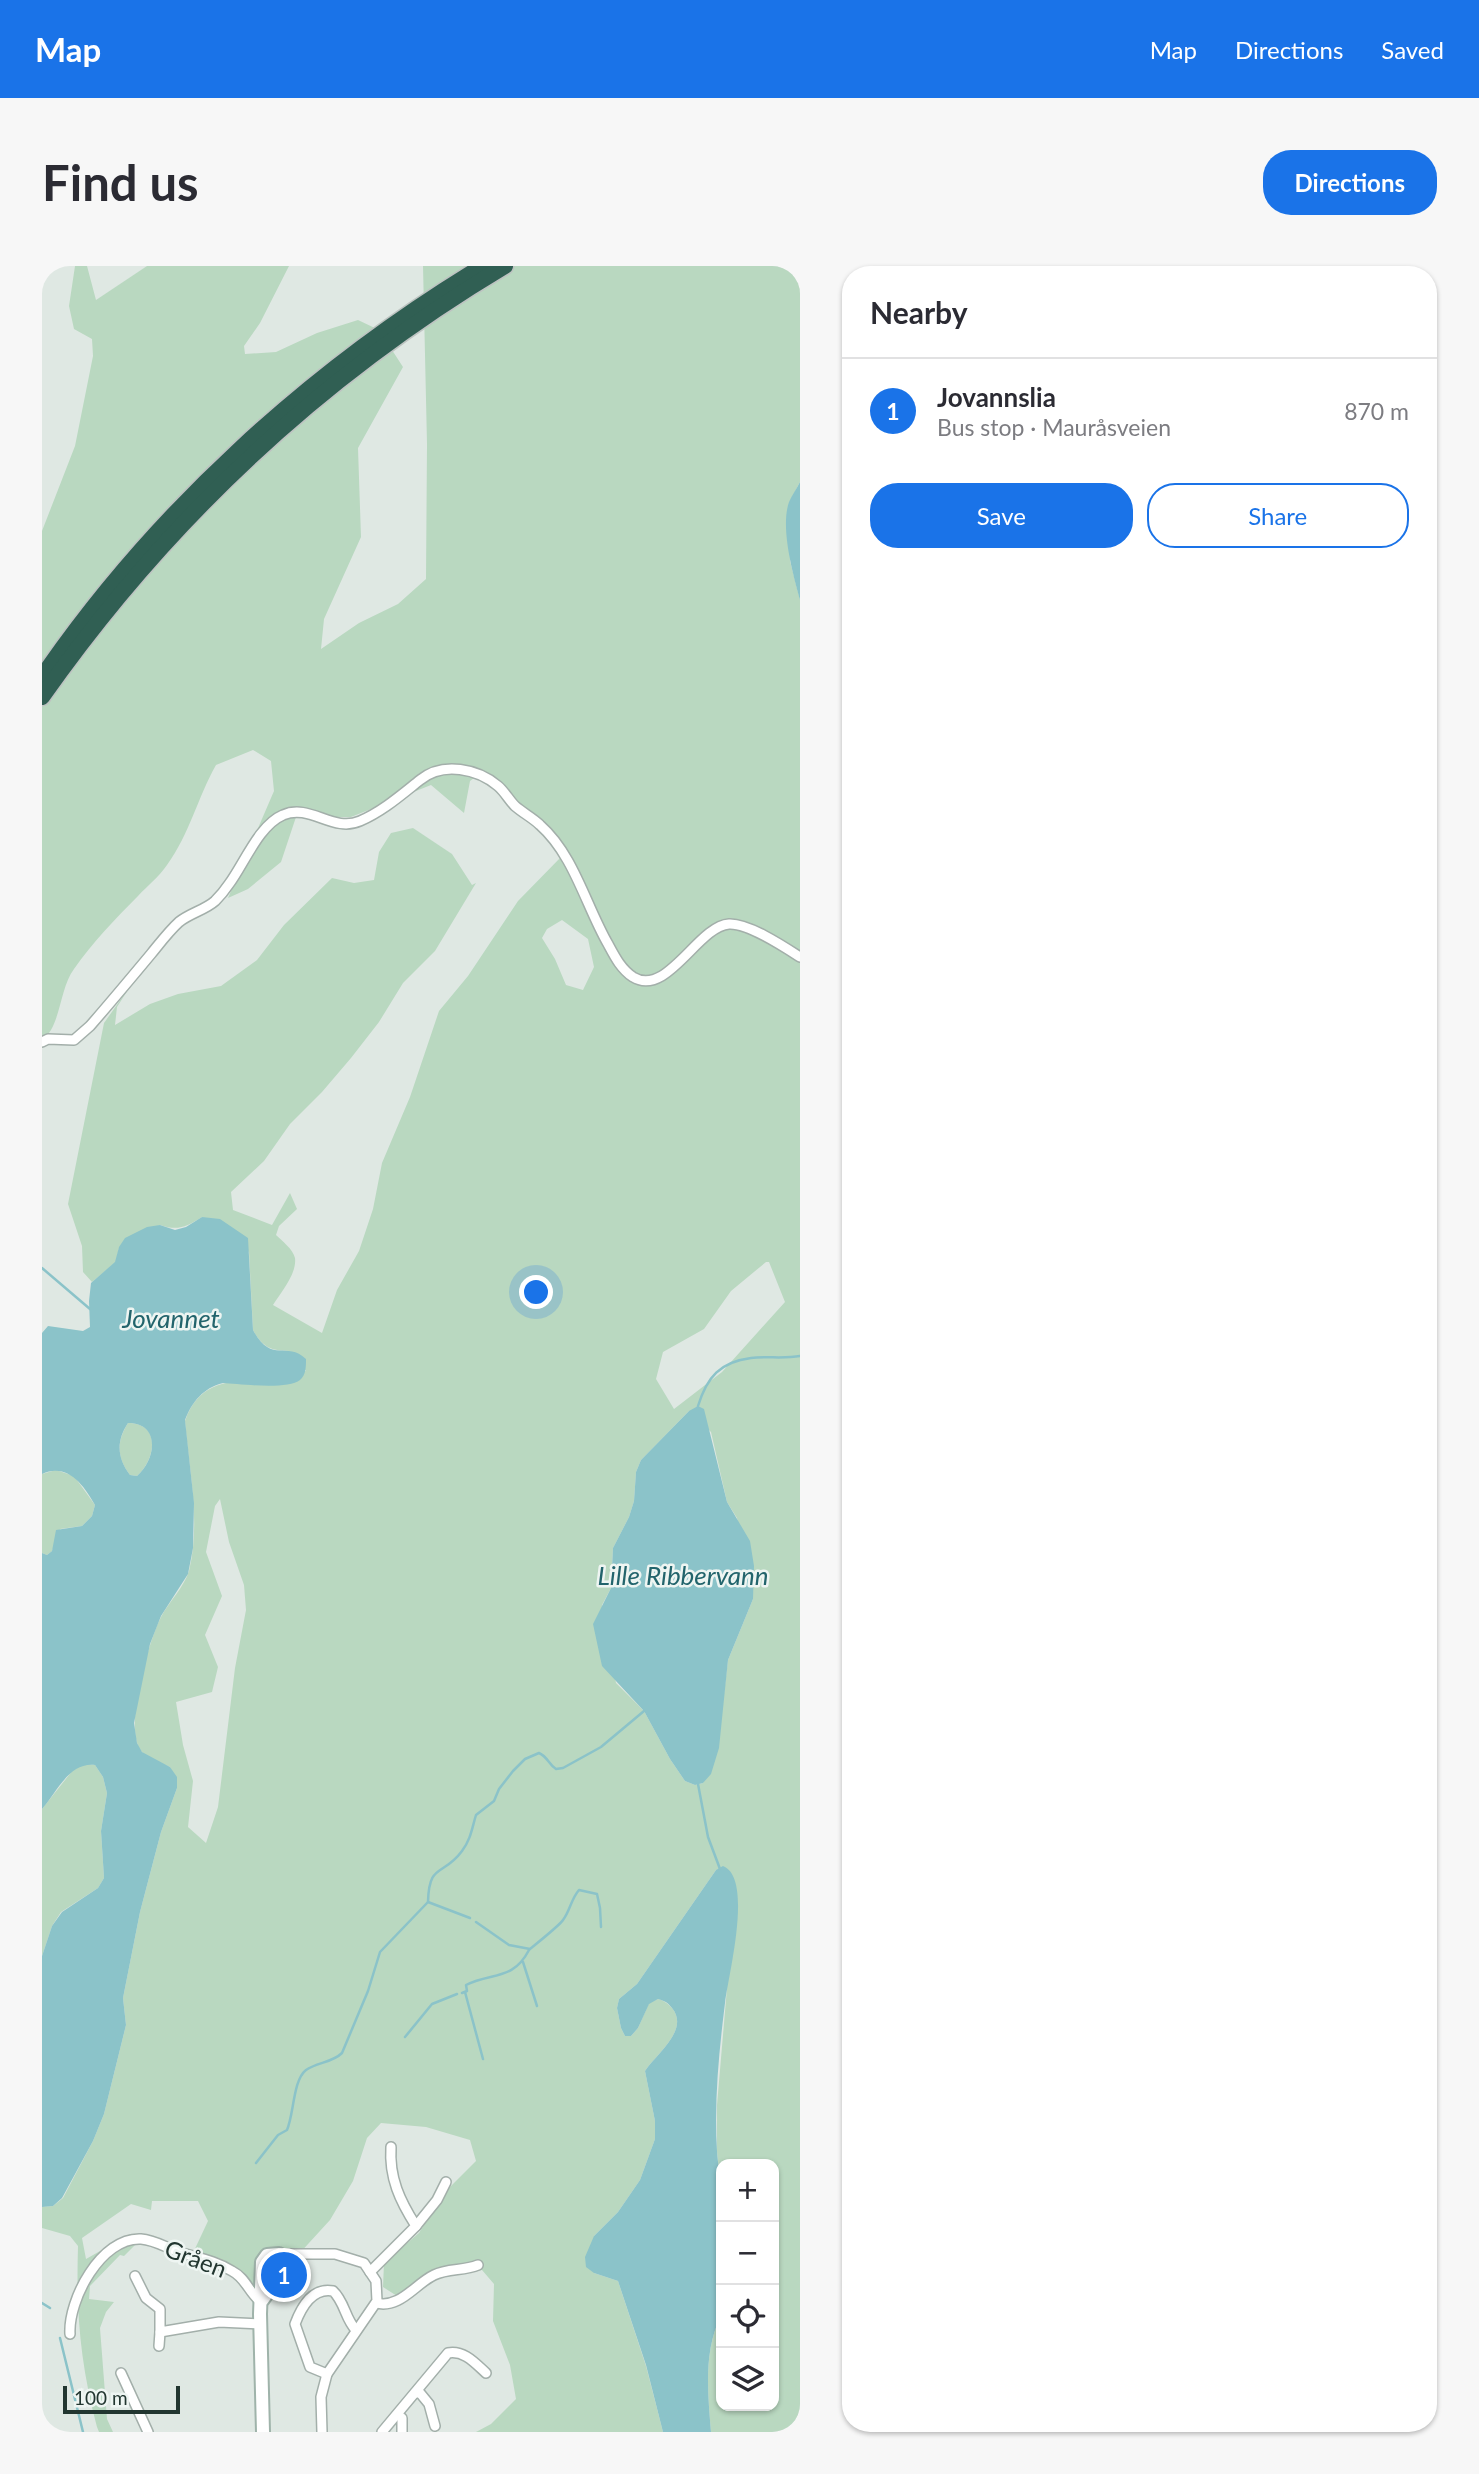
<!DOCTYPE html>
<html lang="en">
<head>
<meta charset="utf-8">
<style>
	:root { --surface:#fff; --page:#f7f7f7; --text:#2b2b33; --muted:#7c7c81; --line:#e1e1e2; --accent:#1a73e8 }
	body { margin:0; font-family:Lato,sans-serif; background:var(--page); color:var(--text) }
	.controls { position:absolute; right:21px; bottom:21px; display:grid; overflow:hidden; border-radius:14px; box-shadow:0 2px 5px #0004 }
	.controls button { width:63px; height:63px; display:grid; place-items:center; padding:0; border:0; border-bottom:2px solid var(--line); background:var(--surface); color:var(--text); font:35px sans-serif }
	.scale { position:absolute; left:21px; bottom:18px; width:117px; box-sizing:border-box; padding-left:7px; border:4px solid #223630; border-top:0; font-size:19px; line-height:24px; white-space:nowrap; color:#223630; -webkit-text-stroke:5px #eef5f2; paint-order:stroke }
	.you { position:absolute; left:495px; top:1027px; width:24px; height:24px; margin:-18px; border:5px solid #fff; border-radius:50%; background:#1a73e8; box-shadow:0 0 0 10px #1a73e833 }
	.badge { display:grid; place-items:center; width:46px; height:46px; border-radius:50%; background:var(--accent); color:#fff; font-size:23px; font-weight:700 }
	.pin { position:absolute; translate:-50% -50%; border:4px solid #fff; box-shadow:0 2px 7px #0006 }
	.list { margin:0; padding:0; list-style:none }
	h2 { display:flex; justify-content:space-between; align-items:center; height:91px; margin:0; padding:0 28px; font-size:30px }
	h2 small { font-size:23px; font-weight:400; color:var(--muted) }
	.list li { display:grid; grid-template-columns:46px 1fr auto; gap:21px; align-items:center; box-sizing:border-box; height:105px; padding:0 28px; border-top:2px solid var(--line) }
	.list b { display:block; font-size:26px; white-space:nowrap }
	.list p { margin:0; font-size:23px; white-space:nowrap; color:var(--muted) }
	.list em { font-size:23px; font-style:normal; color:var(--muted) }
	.actions { display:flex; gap:14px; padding:21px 28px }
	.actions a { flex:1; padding:16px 0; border:2px solid var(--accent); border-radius:28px; text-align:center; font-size:24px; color:var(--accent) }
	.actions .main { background:var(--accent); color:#fff }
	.icon { flex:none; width:38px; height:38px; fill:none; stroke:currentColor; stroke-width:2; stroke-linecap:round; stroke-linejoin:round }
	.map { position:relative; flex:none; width:758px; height:2166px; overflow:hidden; border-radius:28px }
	header { display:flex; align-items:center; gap:42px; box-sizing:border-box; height:98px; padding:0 35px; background:var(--accent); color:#fff }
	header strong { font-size:33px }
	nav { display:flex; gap:38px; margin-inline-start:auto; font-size:24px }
	.intro { display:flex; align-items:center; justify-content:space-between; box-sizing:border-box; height:168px; padding:0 42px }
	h1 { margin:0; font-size:49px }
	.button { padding:18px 32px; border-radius:28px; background:var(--accent); color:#fff; font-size:24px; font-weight:700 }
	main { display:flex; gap:42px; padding:0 42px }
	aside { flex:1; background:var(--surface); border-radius:28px; box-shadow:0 2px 5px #0004 }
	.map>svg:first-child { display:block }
</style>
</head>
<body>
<header>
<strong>Map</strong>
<nav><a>Map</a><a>Directions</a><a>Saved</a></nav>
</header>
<div class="intro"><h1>Find us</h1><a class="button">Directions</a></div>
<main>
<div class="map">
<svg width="758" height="2166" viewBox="0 0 758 2166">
	<rect width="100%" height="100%" fill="#dfe8e3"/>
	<g fill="#b9d8c0" fill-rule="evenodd">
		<path d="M 33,0 L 45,0 L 54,34 L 105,0 L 247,0 L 218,57 L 202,80 L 203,88 L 234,86 L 275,67 L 316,54 L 337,64 L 361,101 L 316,182 L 319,271 L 282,353 L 279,383 L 317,357 L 356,338 L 384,313 L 385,178 L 381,0 L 758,0 L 758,216 L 747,237 L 748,295 L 758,334 L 758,2166 L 669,2166 C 666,2129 661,2085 679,2050 L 679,2140 L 732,2140 L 732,1898 L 679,1898 L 679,1924 L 675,1885 L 675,1839 L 685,1722 L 678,1603 L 674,1604 L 595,1718 L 577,1733 L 575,1742 L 579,1762 L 583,1770 L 589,1770 L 596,1762 L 607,1737 L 616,1733 C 623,1735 625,1737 630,1742 C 648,1764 614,1788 603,1805 L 613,1855 L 613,1873 L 598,1914 L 576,1946 L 552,1970 L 552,2007 L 576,2015 L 604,2100 L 621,2166 L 434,2166 L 449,2158 L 474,2133 L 468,2099 L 451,2055 L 452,2018 L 440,2004 L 397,2010 L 355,2030 L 341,2021 L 342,1997 L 377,1967 L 401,1928 L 434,1895 L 428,1874 L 384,1861 L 339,1857 L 325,1872 L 311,1915 L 288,1954 L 256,1989 L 230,2028 L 151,1987 L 166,1955 L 156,1935 L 110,1935 L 109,1944 L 89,1938 L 40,1972 L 44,1993 L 88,1968 L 106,1972 L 93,1979 L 82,1990 L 78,1989 L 48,2020 L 47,2033 L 72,2036 L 64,2046 L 58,2062 L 65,2153 L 71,2166 L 57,2166 L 55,2161 C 38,2097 34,2046 36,1980 L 28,1970 L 0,1962 L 0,1941 L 11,1940 L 21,1932 L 51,1875 L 62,1848 L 84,1759 L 81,1732 L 98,1646 L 119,1566 L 135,1522 L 128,1501 C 120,1497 106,1493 100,1486 C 80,1465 107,1374 119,1351 C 127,1336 142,1321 147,1305 C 159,1256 147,1204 143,1155 C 156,1118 180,1117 214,1112 C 230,1110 247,1107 264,1105 L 247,1085 C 229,1085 220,1081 211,1064 L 207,986 L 160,951 C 144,961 136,965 118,959 L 77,982 L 74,996 L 50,1016 L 41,1006 L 40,980 L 26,938 L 62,757 L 89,719 L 75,741 L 73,759 L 108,738 L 136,728 L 179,720 L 215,694 L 242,659 L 290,612 L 312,617 L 332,614 L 337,586 L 349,567 L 371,562 L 410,588 L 430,619 L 434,617 L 393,685 L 361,717 L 337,756 L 309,792 L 280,826 L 248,858 L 222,895 L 189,926 L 191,944 L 230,959 L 248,927 L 255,943 L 237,960 L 234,969 C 240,975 251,983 253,992 C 255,1008 239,1026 231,1039 L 280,1067 L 295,1024 L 317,985 L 331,943 L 340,897 L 368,831 L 397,745 L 426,710 L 476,635 L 519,591 L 503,564 L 437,508 L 428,515 L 422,547 L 389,519 L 309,551 L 254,551 L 239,596 L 206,623 L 186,632 L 232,525 L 229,495 L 211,484 L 174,499 C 155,533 148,567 125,599 C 117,611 105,620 96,630 C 74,652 50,677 32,703 C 17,723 19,761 0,774 L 0,265 L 33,180 L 51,90 L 50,73 L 32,63 L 27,40 ZM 520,654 L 546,673 L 552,701 L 541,724 L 524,719 L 513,693 L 500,672 L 505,663 ZM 724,996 L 727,996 L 743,1036 L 680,1106 L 632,1143 L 614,1113 L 621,1086 L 662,1063 L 689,1025 ZM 647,1145 L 669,1166 L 685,1236 L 695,1252 L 711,1333 L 686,1394 L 681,1436 L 661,1517 L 653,1519 L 643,1515 L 628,1493 L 602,1445 L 574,1417 L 560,1339 L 569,1322 L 571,1282 L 587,1251 L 592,1235 L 594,1206 L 599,1194 ZM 178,1233 L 187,1276 L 202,1319 L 204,1344 L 193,1402 L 176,1541 L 164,1577 L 146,1561 L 151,1515 L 141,1479 L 134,1436 L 170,1426 L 176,1401 L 163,1369 L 180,1330 L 164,1286 L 173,1240 Z"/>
		<path d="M 86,1157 C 119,1157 114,1193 95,1210 L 88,1209 C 75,1192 74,1176 86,1157 Z"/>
		<path d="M 14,1204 L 32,1210 L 53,1239 L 50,1250 L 40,1260 L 18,1263 L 10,1285 L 5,1289 L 0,1287 L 0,1208 Z"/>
		<path d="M 42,1498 L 53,1499 L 61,1511 L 65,1527 L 59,1565 L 62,1612 L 56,1622 L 19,1646 L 10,1660 L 0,1690 L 0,1543 L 31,1504 Z"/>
	</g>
	<g fill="#8bc3c9" fill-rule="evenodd">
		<path d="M 758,216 L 758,334 C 751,308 738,262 747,236 C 750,229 755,222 758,216 Z"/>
		<path d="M 160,951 L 178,953 L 206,972 L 211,1064 C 230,1099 244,1074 264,1093 C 264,1101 264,1109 258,1114 C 246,1124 197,1118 181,1117 C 161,1122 150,1136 143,1154 L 152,1237 L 151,1282 L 146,1308 L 119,1350 L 108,1378 L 92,1457 L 95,1477 L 100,1486 L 128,1501 L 135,1511 L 135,1522 L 119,1566 L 98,1646 L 81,1732 L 84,1759 L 62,1848 L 51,1875 L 20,1932 L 11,1940 L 0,1941 L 0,1690 L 10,1660 L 20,1646 L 56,1622 L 62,1612 L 59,1565 L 65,1527 L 61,1511 L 53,1499 C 27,1496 15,1526 0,1543 L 0,1287 L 5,1289 L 10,1285 L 14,1264 L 40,1260 L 50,1250 L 53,1239 C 42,1219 25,1196 0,1208 L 0,1067 L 6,1060 L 41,1065 L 48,1061 L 47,1035 L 49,1017 L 73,996 L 77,981 L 83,972 L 105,961 L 118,959 L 133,964 L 144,961 ZM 86,1157 C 119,1157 114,1194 95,1210 L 88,1209 C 75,1192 74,1175 86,1157 Z"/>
		<path d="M 656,1140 L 662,1143 L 685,1236 L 708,1275 L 712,1300 L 711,1333 L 686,1394 L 677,1482 L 669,1508 L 661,1517 L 653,1519 L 643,1515 L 628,1493 L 602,1445 L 560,1400 L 551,1358 L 569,1322 L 571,1282 L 587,1251 L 592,1235 L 594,1206 L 599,1194 L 647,1145 Z"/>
		<path d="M 681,1600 C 712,1612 686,1710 683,1737 C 677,1785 672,1836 675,1885 C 676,1900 679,1914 679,1928 C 680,1969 679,2010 679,2050 C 661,2085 666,2129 669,2166 L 621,2166 L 604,2099 L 576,2015 L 552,2007 L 544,2001 L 543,1991 L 552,1970 L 576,1946 L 598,1914 L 613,1873 L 613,1855 L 603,1805 C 614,1788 648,1764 630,1742 C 625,1736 623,1735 616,1733 L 607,1738 L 596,1762 L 589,1770 L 583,1770 L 579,1762 L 575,1742 L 577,1733 L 595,1718 L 674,1604 Z"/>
	</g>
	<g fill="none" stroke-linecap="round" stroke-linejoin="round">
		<g stroke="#8bc3c9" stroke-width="2.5">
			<path d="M 0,1002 L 48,1043"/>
			<path d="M 656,1140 C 665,1111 678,1096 709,1092 C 725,1090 742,1093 758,1090"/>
			<path d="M 656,1518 L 666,1571 L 678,1603"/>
			<path d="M 386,1636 L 428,1652"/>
			<path d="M 434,1656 L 467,1679 L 488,1683 C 494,1678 518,1659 521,1654 C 528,1645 529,1633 537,1624 L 555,1628 L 558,1642 L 559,1661"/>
			<path d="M 481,1696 L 495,1740"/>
			<path d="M 423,1726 L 441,1793"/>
			<path d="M 420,1727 L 425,1725 L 424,1719 C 450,1706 471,1715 487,1684"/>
			<path d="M 363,1771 L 390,1738 L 415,1728"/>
			<path d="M 214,1897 L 236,1869 L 245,1864 C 252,1848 251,1814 264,1804 C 275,1796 290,1797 300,1787 L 326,1725 L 338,1686 L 386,1636 C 387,1596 401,1611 420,1585 C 429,1573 430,1562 434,1549 L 452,1535 L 457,1523 L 471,1505 L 483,1493 L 497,1487 C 506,1491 506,1498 514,1503 L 521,1502 L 559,1481 L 602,1445"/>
			<path d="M 0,2037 L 8,2042"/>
			<path d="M 18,2072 L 41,2166"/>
		</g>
		<g stroke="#a3afaa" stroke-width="12">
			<g id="street">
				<path d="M 0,776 L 6,773 L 32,774 L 48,760 C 69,736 89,712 109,688 C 118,677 127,665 137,656 C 148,647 163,644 173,635 C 178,630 183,624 187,618 C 202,598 217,559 241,549 C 268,537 291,567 318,555 C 341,545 359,529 378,514 C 401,495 436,503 456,520 C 463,526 467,534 473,540 C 481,547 491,552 498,559 C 532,589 544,640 566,678 C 573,691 579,703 591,711 C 625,732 656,660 687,658 C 706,657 741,680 758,691"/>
				<path d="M 374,1960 L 395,1934 L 404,1916"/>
				<path d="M 237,1988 L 293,1988 L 322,1997 L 334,2015 L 335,2035 L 285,2108 L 279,2131 L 280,2166"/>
				<path d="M 328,2006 L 374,1960 C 358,1935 347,1912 349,1881"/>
				<path d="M 93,2010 L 104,2032 L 118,2043 L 118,2066 L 177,2056 L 219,2058"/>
				<path d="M 334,2037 C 358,2043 373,2018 392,2009 C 406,2002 422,2005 436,1999"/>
				<path d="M 28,2068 C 26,2034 59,1971 99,1973 C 114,1974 126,1983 140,1987 C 157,1992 174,1995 190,2005 C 204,2012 207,2027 219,2036"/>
				<path d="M 117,2080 L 118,2066"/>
				<path d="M 79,2107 L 106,2166"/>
				<path d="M 285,2108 L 268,2101 L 253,2058 C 259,2042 270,2021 291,2025 C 303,2036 303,2053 314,2064"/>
				<path d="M 373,2127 L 378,2127 L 387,2138 L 393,2160"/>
				<path d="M 356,2149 L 360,2152 L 360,2166"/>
				<path d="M 340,2166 L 406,2087 C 422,2084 433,2097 444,2107"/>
			</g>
		</g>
		<g stroke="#9fb3aa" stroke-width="16">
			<path id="secondary" d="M 219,2036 L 240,2007 L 243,2001 L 243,1993 L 237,1988 L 225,1989 L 220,1996 L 218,2048 L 221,2166"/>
		</g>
		<g stroke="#bdc3c1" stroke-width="19">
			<g id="highway">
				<path d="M 0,411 C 114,245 269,104 441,0"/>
				<path d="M 0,431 C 123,256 279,110 463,0"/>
			</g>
		</g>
		<use href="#street" stroke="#fff" stroke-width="9"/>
		<use href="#secondary" stroke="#fff" stroke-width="12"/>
		<use href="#highway" stroke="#305f53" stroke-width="16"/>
	</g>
	<g text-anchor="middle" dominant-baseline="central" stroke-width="5" stroke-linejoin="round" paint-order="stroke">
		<g font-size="24" fill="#223630" stroke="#eef5f2">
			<text transform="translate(154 1992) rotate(21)">Gråen</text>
		</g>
		<g font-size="26" font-style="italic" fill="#22646c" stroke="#eef5f2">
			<text x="129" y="1052">Jovannet</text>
			<text x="641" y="1309">Lille Ribbervann</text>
		</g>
	</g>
</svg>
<div class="controls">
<button>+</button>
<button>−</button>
<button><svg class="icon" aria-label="locate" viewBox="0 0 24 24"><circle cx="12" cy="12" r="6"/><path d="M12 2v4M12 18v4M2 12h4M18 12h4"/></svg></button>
<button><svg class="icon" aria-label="layers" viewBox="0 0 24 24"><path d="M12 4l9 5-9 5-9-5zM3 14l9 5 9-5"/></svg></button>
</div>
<div class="scale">100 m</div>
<div class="you"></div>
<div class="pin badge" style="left:242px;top:2009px">1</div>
</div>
<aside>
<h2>Nearby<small></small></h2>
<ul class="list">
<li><span class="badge">1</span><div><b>Jovannslia</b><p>Bus stop · Mauråsveien</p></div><em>870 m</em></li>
</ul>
<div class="actions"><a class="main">Save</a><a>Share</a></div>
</aside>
</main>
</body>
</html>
